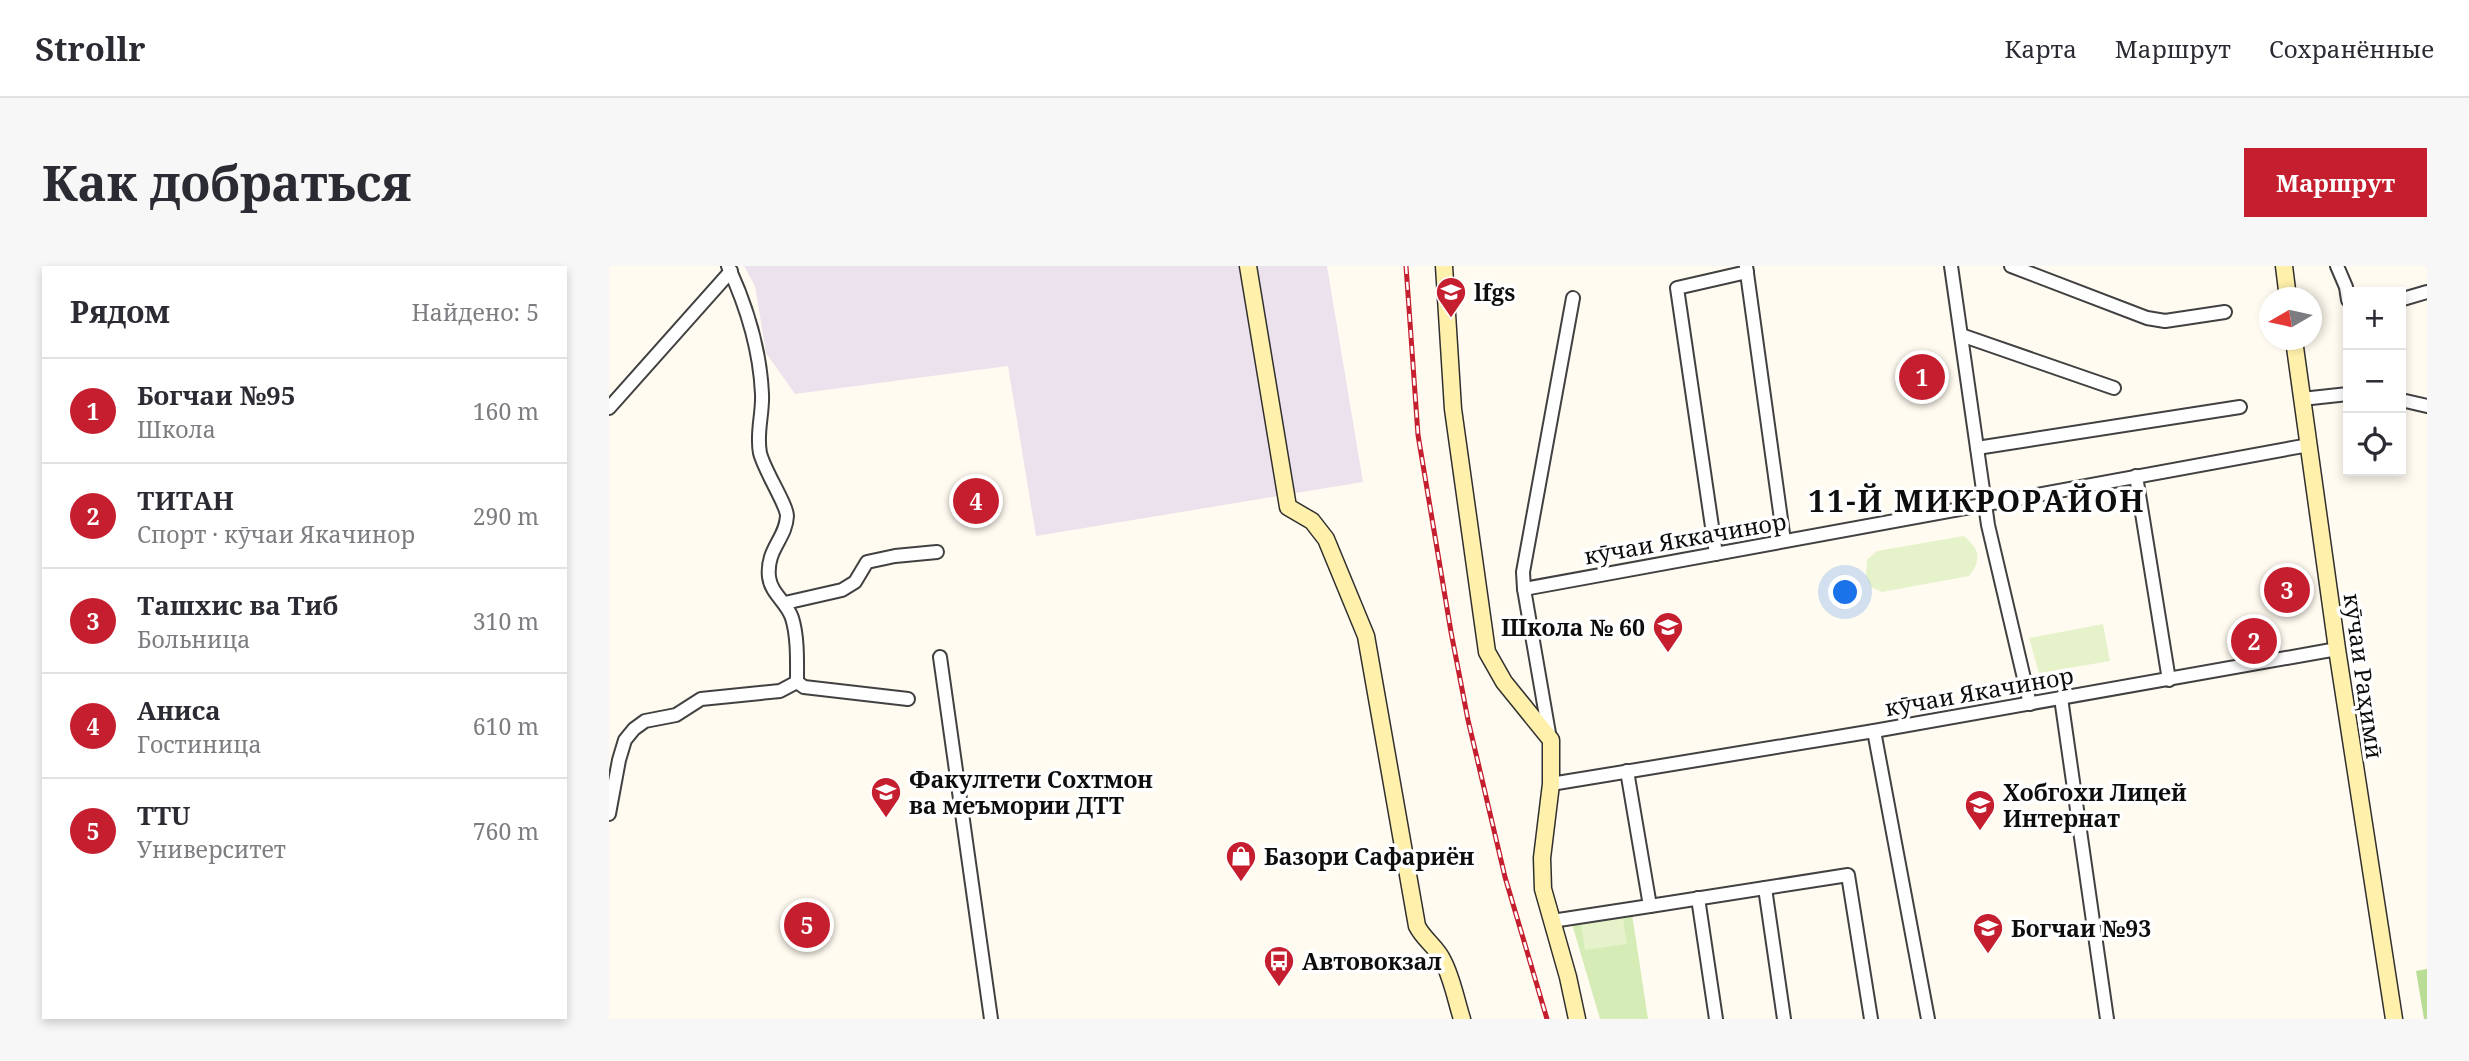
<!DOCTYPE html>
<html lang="ru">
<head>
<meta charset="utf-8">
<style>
	:root { --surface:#fff; --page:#f7f7f7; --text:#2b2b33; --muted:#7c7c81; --line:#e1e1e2; --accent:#c51f2f }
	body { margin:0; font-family:"Noto Serif",serif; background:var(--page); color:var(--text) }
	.controls { position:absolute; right:21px; top:21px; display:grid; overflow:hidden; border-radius:0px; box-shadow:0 4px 10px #0003 }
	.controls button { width:63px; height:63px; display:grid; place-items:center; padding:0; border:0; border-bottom:2px solid var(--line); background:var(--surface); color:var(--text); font:35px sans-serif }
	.compass { position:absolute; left:1650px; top:21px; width:63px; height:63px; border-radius:50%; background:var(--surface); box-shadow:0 4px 10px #0003; rotate:261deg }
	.you { position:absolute; left:1237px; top:327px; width:24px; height:24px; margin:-18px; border:5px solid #fff; border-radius:50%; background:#1a73e8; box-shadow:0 0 0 10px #1a73e833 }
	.badge { display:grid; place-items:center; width:46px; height:46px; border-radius:50%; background:var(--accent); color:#fff; font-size:23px; font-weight:700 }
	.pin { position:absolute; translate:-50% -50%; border:4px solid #fff; box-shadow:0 2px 7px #0006 }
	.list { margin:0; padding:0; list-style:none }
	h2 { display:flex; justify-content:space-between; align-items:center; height:91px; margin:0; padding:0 28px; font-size:30px }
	h2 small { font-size:23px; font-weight:400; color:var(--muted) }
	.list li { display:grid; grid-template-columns:46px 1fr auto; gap:21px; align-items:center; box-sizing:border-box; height:105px; padding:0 28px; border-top:2px solid var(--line) }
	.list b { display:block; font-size:26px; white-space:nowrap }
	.list p { margin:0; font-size:23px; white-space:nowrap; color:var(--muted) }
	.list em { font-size:23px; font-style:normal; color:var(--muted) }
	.icon { flex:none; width:38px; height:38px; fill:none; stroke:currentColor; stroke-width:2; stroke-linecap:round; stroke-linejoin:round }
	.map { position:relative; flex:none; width:1818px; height:753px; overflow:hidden; border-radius:0px }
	header { display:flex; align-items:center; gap:42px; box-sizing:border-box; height:98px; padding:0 35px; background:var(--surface); border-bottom:2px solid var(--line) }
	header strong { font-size:33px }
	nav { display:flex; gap:38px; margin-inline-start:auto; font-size:24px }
	.intro { display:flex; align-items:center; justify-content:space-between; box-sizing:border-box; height:168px; padding:0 42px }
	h1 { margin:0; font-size:49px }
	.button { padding:18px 32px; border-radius:0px; background:var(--accent); color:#fff; font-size:24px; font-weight:700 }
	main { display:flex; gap:42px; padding:0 42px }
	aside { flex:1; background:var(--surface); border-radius:0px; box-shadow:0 4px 10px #0003 }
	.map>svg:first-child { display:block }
</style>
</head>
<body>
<header>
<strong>Strollr</strong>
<nav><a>Карта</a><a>Маршрут</a><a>Сохранённые</a></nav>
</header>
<div class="intro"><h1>Как добраться</h1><a class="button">Маршрут</a></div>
<main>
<aside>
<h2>Рядом<small>Найдено: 5</small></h2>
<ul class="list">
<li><span class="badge">1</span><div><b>Богчаи №95</b><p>Школа</p></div><em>160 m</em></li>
<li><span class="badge">2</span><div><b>ТИТАН</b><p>Спорт · кӯчаи Якачинор</p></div><em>290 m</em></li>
<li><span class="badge">3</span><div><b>Ташхис ва Тиб</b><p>Больница</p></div><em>310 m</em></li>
<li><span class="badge">4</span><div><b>Аниса</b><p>Гостиница</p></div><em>610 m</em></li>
<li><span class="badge">5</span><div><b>TTU</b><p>Университет</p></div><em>760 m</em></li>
</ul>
</aside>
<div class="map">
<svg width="1818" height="753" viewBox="0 0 1818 753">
	<rect width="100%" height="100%" fill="#fffbf0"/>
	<path fill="#ece2ed" d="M 135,0 L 718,0 L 754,216 L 427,270 L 399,100 L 186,128 L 157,87 L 146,20 Z"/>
	<path fill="#d5ecb7" d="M 1023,648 L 1039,753 L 991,753 L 963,658 Z"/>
	<path fill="#b9dd95" d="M 1818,703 L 1818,753 L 1815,753 L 1807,705 Z"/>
	<g fill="#e6f2c9">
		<path d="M 1355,270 C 1371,284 1373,293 1360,310 L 1273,326 L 1262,321 L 1257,309 L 1258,294 L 1268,285 Z"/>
		<path d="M 1494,358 L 1501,395 L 1430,407 L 1420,372 Z"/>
		<path d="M 1014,652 L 1018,678 L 976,684 L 972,658 Z"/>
	</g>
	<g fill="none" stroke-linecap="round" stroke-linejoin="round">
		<g stroke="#414141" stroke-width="16">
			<g id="street">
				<path d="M 1137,0 L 1175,275"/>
				<path d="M 1342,0 L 1379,259 L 1421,438"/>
				<path d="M 1402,0 L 1538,52 L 1556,55 L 1616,46"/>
				<path d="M 1728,0 L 1737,21 L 1739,34"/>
				<path d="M 1794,33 L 1818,26"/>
				<path d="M 1352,69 L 1505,122"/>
				<path d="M 1693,133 L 1739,128"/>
				<path d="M 1792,134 L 1818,140"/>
				<path d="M 0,142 L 122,5"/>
				<path d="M 1368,182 L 1631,141"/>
				<path d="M 1527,210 L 1560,414"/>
				<path d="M 1107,288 L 1068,22 L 1138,6"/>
				<path d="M 915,323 L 1700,179"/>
				<path d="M 176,337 L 233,324 L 246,316 L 258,296 L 286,290 L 328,286"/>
				<path d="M 331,391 L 382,753"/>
				<path d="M 188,416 L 195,421 L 299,433"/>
				<path d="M 1452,432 L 1498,753"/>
				<path d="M 1265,465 L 1319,753"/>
				<path d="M 941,473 L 915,323 L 914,306 L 964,32"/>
				<path d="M 1018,505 L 1041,640 L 1239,609 L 1262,753"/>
				<path d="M 942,518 L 1265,465 L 1728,383"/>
				<path d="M 0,548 L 10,494 L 16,474 L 25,463 L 36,455 L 67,449 L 92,433 L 171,425 L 188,416 C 188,396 189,371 183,352 C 178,336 162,328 160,311 C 157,283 177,273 178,250 C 178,239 155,204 151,187 C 147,167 154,148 153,128 C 151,83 138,41 119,0"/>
				<path d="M 1156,622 L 1175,753"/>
				<path d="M 1089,632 L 1107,753"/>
				<path d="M 943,655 L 1041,640"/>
			</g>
		</g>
		<g stroke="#303030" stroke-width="19">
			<g id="secondary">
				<path d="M 639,0 L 679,241 L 703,255 L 717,273 L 757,370 L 808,660 C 815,674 828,681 834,695 C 843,712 847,734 853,753"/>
				<path d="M 835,0 L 844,143 L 878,386 L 895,416 L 942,474 L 942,518 L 933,592 L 934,623 L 959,711 L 968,753"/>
				<path d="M 1675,0 L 1679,32"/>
				<path d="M 1685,74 L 1728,383 L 1785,753"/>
			</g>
		</g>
		<use href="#street" stroke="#fff" stroke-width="12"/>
		<use href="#secondary" stroke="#fff1ab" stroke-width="16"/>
		<g stroke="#c51f2f" stroke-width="5">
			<path id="rail" d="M 797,0 L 809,169 L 842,366 L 859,454 L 896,611 L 938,753"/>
		</g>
		<use href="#rail" stroke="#fff" stroke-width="2.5" stroke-dasharray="8" stroke-linecap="butt"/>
	</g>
	<defs>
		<g id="school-pin" transform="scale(1.575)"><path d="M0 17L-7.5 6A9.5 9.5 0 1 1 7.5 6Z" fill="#c51f2f" stroke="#fff"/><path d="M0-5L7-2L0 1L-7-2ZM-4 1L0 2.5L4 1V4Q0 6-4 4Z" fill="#fff"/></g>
		<g id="university-pin" transform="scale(1.575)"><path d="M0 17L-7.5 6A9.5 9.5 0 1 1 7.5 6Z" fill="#c51f2f" stroke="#fff"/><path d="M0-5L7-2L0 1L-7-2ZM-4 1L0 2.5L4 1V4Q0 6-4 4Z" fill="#fff"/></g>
		<g id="shop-pin" transform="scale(1.575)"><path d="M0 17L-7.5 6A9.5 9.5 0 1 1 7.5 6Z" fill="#c51f2f" stroke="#fff"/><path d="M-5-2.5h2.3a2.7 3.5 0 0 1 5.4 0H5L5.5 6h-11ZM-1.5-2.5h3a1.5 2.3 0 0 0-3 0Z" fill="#fff"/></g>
		<g id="bus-pin" transform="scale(1.575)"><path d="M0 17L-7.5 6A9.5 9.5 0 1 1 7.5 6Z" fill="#c51f2f" stroke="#fff"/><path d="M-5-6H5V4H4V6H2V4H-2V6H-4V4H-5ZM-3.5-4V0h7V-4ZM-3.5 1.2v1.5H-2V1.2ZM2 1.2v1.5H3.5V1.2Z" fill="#fff"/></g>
	</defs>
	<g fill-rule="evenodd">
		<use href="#school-pin" x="842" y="26"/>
		<use href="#school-pin" x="1059" y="361"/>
		<use href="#university-pin" x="277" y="526"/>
		<use href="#school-pin" x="1371" y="539"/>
		<use href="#shop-pin" x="632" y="590"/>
		<use href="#school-pin" x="1379" y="662"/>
		<use href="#bus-pin" x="670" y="695"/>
	</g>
	<g text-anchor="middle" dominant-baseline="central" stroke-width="7" stroke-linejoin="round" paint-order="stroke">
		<g font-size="23" font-weight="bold" fill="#0e0e0e" stroke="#fff" text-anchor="start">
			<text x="865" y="26">lfgs</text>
			<text x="1036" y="361" text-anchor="end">Школа № 60</text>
			<text x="300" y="513">Факултети Сохтмон<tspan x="300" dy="26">ва меъмории ДТТ</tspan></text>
			<text x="1394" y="526">Хобгохи Лицей<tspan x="1394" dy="26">Интернат</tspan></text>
			<text x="655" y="590">Базори Сафариён</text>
			<text x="1402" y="662">Богчаи №93</text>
			<text x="693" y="695">Автовокзал</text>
		</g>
		<g font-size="23" fill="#0e0e0e" stroke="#fff">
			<text transform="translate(1076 272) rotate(-10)">кӯчаи Яккачинор</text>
			<text transform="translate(1755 410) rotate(82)">кӯчаи Раҳимӣ</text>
			<text transform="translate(1370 425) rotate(-10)">кӯчаи Якачинор</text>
		</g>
		<g font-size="30" font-weight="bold" letter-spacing="2" fill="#0e0e0e" stroke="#fff">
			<text x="1368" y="234">11-Й МИКРОРАЙОН</text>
		</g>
	</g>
</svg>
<div class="controls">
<button>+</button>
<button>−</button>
<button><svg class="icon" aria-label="locate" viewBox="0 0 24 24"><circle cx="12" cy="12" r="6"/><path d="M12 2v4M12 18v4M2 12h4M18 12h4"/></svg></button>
</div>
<svg class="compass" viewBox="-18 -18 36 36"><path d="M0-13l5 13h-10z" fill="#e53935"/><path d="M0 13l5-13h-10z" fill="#7c7c81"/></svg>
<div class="you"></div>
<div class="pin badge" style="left:1313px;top:111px">1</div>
<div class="pin badge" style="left:1645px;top:375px">2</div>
<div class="pin badge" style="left:1678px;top:324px">3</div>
<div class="pin badge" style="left:367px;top:235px">4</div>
<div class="pin badge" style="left:198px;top:659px">5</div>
</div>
</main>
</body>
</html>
